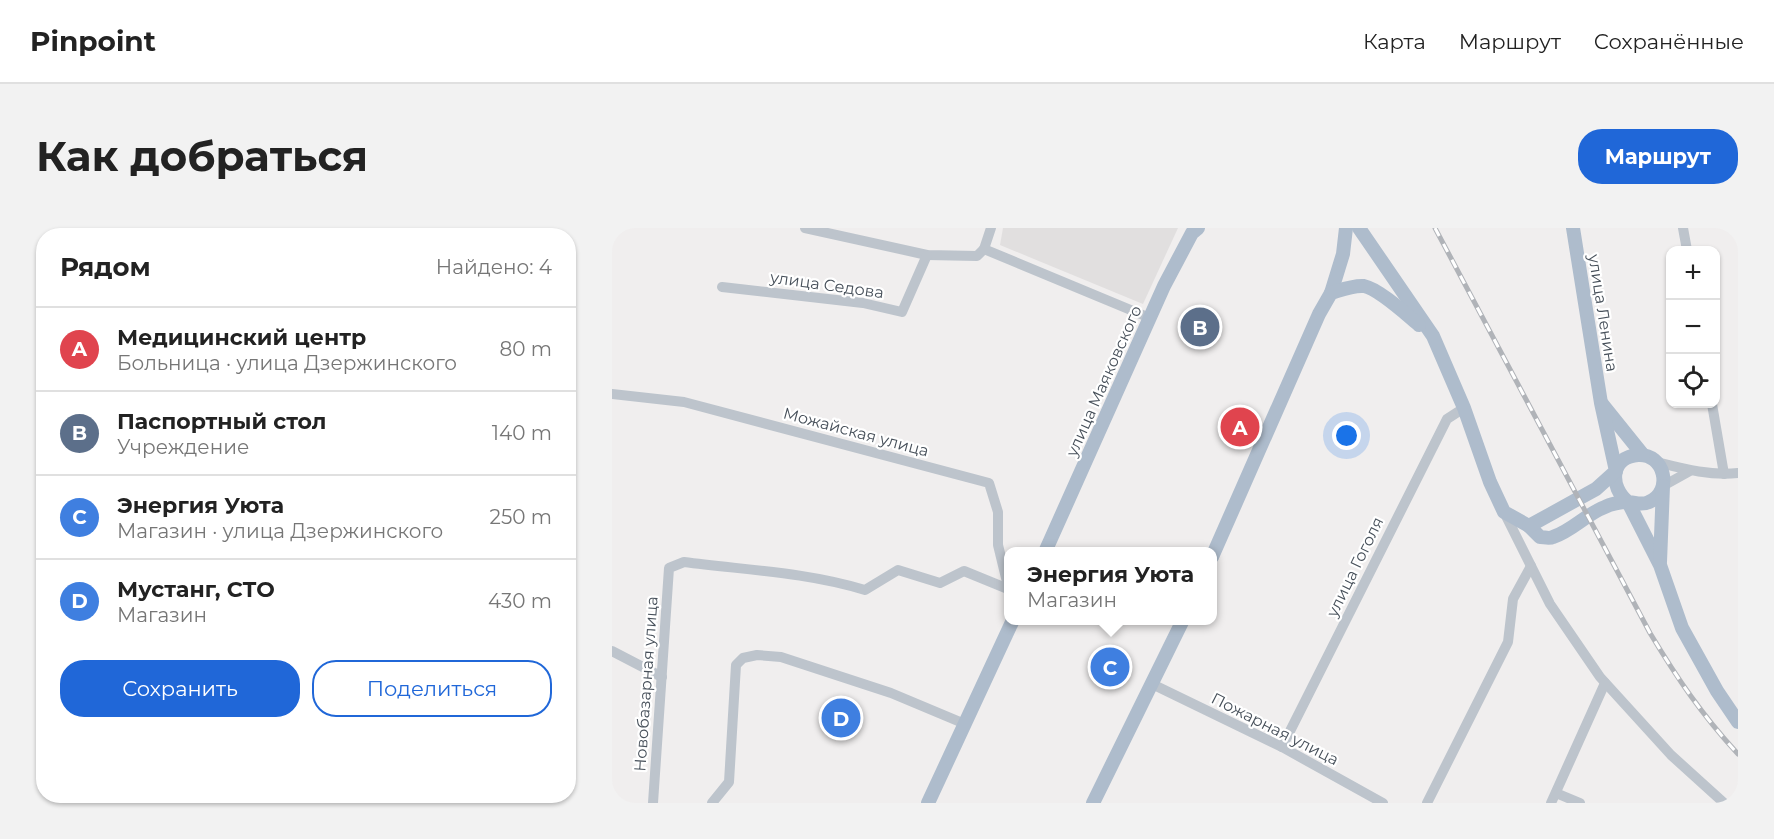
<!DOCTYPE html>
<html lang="ru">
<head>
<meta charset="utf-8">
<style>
	:root { --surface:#fff; --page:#f2f2f2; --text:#222; --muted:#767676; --line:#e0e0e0; --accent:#2067d8 }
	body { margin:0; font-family:Montserrat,sans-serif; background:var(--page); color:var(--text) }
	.controls { position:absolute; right:18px; top:18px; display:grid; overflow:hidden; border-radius:12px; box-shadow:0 2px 4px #0004 }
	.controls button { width:54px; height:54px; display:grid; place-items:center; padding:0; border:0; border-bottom:2px solid var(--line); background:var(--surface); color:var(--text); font:30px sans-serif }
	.you { position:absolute; left:735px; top:208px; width:21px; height:21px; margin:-15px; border:4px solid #fff; border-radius:50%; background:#1a73e8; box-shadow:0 0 0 9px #1a73e833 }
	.badge { display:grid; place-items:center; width:39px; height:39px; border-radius:50%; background:var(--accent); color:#fff; font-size:20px; font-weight:700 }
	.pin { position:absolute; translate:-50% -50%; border:3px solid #fff; box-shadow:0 2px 6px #0006 }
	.popup { position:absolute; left:392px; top:319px; width:213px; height:78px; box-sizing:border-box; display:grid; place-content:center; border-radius:12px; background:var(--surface); filter:drop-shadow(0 2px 4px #0005); font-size:20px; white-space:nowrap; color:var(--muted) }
	.popup b { font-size:22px; color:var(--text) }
	.popup::after { content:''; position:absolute; left:50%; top:100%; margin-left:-12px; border:12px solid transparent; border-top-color:var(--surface) }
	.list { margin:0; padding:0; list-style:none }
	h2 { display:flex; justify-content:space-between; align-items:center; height:78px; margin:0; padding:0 24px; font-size:26px }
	h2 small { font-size:20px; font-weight:400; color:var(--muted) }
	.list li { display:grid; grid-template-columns:39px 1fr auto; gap:18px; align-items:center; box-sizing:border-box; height:84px; padding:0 24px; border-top:2px solid var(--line) }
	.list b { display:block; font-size:22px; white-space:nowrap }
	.list p { margin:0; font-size:20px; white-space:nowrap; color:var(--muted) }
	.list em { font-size:20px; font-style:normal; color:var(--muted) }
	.actions { display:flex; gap:12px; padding:18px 24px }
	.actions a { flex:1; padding:14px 0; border:2px solid var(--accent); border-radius:24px; text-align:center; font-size:21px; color:var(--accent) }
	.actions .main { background:var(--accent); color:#fff }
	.icon { flex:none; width:33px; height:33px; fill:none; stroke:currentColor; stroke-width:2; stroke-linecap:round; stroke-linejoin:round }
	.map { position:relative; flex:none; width:1126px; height:575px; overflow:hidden; border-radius:24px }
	header { display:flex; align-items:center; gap:36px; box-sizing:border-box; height:84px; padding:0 30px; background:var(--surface); border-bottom:2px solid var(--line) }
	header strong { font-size:28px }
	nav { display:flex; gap:33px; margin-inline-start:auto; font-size:21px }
	.intro { display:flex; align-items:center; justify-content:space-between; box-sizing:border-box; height:144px; padding:0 36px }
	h1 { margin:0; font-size:42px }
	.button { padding:15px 27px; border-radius:24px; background:var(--accent); color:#fff; font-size:21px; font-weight:700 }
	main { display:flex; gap:36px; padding:0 36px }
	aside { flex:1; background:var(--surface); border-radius:24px; box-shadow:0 2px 4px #0004 }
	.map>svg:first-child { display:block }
</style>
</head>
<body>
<header>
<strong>Pinpoint</strong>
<nav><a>Карта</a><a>Маршрут</a><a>Сохранённые</a></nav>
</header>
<div class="intro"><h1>Как добраться</h1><a class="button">Маршрут</a></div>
<main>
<aside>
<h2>Рядом<small>Найдено: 4</small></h2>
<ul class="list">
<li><span class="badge" style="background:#e0444e">A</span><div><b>Медицинский центр</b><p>Больница · улица Дзержинского</p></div><em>80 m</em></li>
<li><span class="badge" style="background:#5c6f8a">B</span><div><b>Паспортный стол</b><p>Учреждение</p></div><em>140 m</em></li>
<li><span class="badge" style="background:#3f7fe0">C</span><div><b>Энергия Уюта</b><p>Магазин · улица Дзержинского</p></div><em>250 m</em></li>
<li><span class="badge" style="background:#3f7fe0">D</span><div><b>Мустанг, СТО</b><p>Магазин</p></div><em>430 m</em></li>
</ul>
<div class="actions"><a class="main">Сохранить</a><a>Поделиться</a></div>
</aside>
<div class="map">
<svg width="1126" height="575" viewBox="0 0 1126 575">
	<rect width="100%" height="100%" fill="#f0eeee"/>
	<path fill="#e1dfdf" d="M 391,0 L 566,0 L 531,76 L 388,17 Z"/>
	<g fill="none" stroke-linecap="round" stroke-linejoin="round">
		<g stroke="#bdc4cc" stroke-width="10">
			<path d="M 193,0 L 315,27 L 365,28 L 372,21"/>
			<path d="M 379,0 L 372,21 L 538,90"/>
			<path d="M 1071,0 L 1075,22"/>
			<path d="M 110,59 L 251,75 L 290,84 L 315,27"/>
			<path d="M 0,166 L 72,174 L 377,255 L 386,284 L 386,317 L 396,358"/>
			<path d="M 1100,176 L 1112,246"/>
			<path d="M 1044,234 C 1072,241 1098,248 1126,245"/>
			<path d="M 1051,258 L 1078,243"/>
			<path d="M 892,284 L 938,376 L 988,449 L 1059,527 L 1112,575"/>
			<path d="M 0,423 L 50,449"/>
			<path d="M 540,456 L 670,519 L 771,575"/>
			<path d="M 670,519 L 835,191 L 852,180"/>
			<path d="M 944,565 L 968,575"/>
			<path d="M 41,575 L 57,340 L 72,334 C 133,342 194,344 253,362 L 286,342 L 328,355 L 352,343 L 396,361"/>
			<path d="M 100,575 L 117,554 L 124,437 L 131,430 L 145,427 L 169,429 L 279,465 L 353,496"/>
			<path d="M 815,575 L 896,414 L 901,371 L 919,338"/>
			<path d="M 939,575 L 993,455"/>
		</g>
		<g stroke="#aebccc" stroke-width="14">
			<path d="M 747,0 L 821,108 L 852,180 L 878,254 L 892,284 L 917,298 L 928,309 C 932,309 937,311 941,309 C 960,303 974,286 993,279 C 998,276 1009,274 1015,274 C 1023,274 1029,278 1037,274 C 1062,263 1052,225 1026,227 C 998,229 997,259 1016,274 L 1048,337 L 1070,400 L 1105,463 L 1126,494"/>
			<path d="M 719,65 L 731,26 L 734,0"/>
			<path d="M 990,176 L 1031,227"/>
			<path d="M 917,298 L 984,261 L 1004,243 L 989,175 L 961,0"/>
			<path d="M 433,324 L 552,58 L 580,5 L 586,0"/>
			<path d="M 600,329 L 707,86 L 719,65 C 729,62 741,57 752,58 C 767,61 795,87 807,97"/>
			<path d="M 1048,334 L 1051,258"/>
			<path d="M 316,575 L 401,392"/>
			<path d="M 481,575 L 571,392"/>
		</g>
		<g stroke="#b0b3b8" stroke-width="5">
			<path id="rail" d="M 823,0 L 1038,405 C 1065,450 1090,487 1126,526"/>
		</g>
		<use href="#rail" stroke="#fff" stroke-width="3" stroke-dasharray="9" stroke-linecap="butt"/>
	</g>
	<g text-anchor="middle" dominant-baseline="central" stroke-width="4.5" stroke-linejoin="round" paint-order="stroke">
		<g font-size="16" fill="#47505a" stroke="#fff">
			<text transform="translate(215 57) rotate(8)">улица Седова</text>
			<text transform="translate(991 85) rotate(81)">улица Ленина</text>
			<text transform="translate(492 153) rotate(-66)">улица Маяковского</text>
			<text transform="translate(244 204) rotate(15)">Можайская улица</text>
			<text transform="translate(743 339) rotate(-64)">улица Гоголя</text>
			<text transform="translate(34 456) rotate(-86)">Новобазарная улица</text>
			<text transform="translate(663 501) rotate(27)">Пожарная улица</text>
		</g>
	</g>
</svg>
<div class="controls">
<button>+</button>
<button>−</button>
<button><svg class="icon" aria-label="locate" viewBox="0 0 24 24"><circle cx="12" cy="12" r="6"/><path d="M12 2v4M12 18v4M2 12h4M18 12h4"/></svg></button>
</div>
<div class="you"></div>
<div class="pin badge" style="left:628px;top:199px;background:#e0444e">A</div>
<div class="pin badge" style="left:588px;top:99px;background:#5c6f8a">B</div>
<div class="pin badge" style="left:498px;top:439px;background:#3f7fe0">C</div>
<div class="popup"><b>Энергия Уюта</b>Магазин</div>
<div class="pin badge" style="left:229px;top:490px;background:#3f7fe0">D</div>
</div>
</main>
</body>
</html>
